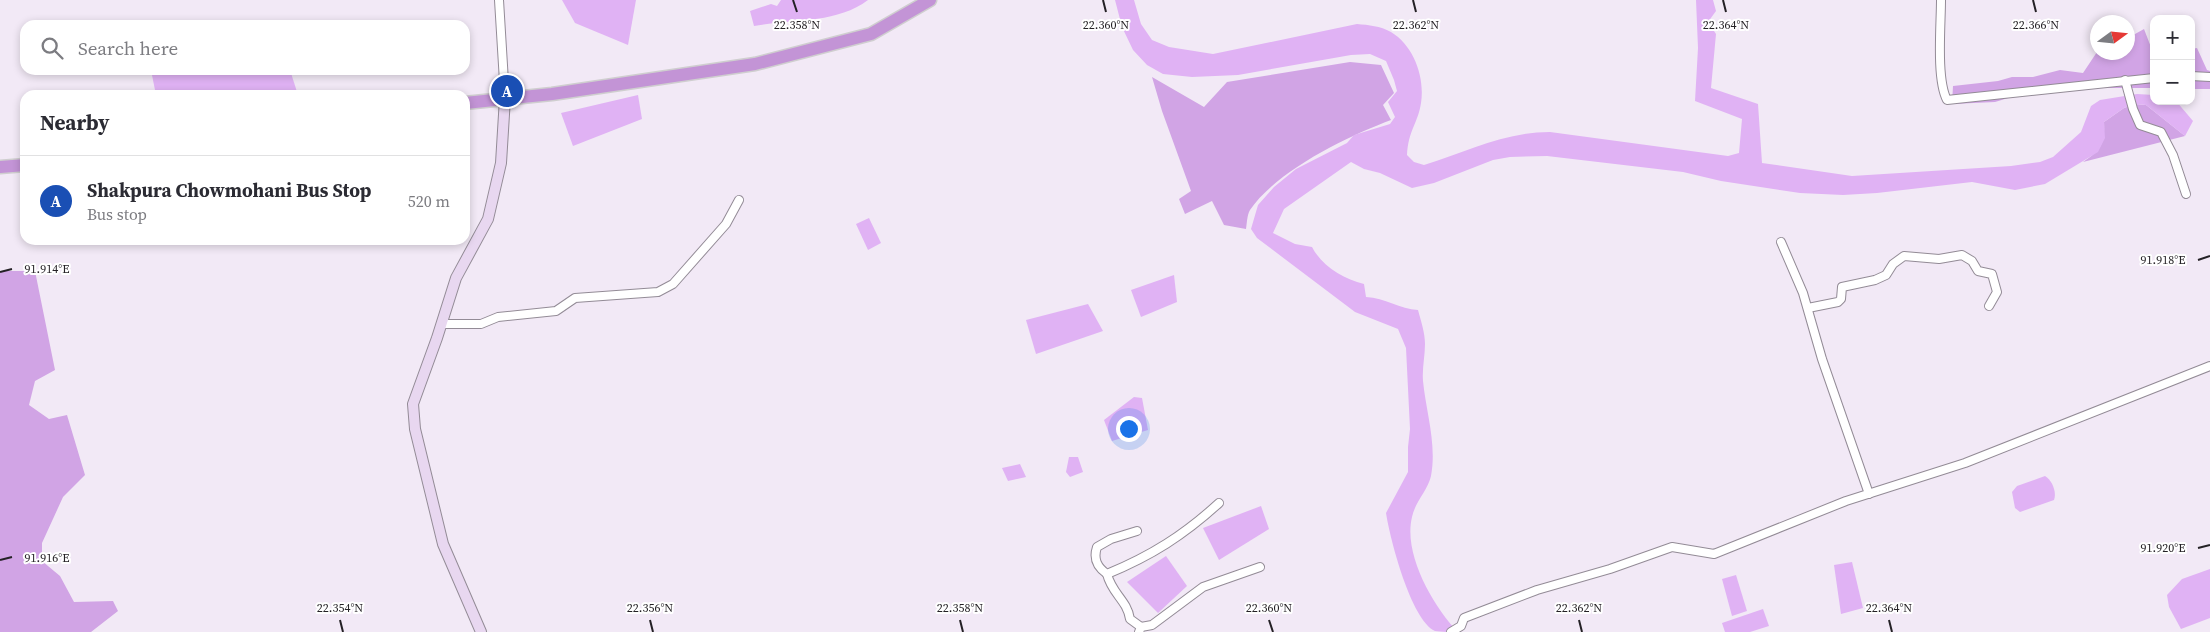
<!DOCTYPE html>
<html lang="en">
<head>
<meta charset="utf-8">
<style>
	:root { --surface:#fff; --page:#f7f7f7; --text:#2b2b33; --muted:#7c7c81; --line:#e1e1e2; --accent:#a555c5 }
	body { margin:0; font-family:"Source Serif 4",serif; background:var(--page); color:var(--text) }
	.controls { position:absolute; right:15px; top:15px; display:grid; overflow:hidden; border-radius:10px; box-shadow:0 2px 8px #0003 }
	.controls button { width:45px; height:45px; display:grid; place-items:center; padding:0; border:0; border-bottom:1px solid var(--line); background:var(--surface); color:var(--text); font:25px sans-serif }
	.compass { position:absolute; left:2090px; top:15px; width:45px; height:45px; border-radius:50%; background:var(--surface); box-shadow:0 2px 8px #0003; rotate:75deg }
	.you { position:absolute; left:1128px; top:428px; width:18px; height:18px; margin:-12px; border:4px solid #fff; border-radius:50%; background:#1a73e8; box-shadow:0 0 0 8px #1a73e833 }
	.badge { display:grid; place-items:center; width:32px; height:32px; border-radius:50%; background:var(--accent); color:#fff; font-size:16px; font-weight:700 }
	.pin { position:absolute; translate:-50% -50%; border:2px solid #fff; box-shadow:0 1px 5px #0006 }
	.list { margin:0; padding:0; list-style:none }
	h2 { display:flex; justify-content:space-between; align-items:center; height:65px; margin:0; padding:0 20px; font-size:21px }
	h2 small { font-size:16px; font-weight:400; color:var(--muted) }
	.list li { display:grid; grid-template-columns:32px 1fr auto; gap:15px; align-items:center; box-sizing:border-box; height:90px; padding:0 20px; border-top:1px solid var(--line) }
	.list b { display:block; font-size:19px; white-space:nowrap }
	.list p { margin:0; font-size:16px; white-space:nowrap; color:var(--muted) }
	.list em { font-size:16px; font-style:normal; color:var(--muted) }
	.icon { flex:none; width:28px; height:28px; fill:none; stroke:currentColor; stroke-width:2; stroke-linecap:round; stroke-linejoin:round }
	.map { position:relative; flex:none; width:2210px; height:632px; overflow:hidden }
	.search { position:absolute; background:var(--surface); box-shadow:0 2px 8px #0003; left:20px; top:20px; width:450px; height:55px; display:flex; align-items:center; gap:12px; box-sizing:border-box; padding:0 18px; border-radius:15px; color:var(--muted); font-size:19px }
	.panel { position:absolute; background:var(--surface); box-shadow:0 2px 8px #0003; left:20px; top:90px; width:450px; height:155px; border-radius:15px }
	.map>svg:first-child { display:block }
</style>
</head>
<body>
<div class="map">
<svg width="2210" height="632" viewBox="0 0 2210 632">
	<rect width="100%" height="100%" fill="#f2e9f6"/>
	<g fill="#d1a4e5">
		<path d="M 2144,29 L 2154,55 L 2154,88 L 2083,88 L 2018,95 L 1995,102 L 1952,104 L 1953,86 L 1998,81 L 2012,77 L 2033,77 L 2060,70 L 2083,73 L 2097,52 L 2128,52 L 2128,38 Z"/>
		<path d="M 2197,48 L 2207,70 L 2210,71 L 2210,89 L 2191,89 L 2191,49 Z"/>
		<path d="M 1350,62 L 1381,65 L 1394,93 L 1383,105 L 1391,120 C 1348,136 1276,171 1250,210 C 1247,215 1247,223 1246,229 L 1224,225 L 1212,201 L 1185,214 L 1179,199 L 1191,191 L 1162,111 L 1152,77 L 1204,107 L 1227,82 Z"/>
		<path d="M 2135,104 L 2146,105 L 2185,136 L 2083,162 C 2101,150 2105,144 2104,122 L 2124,108 Z"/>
		<path d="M 0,271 L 35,271 L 55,370 L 35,381 L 29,405 L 49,419 L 67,415 L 85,475 L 63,497 L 42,543 L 42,561 L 60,576 L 74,602 L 113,601 L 118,611 L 91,632 L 0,632 Z"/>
	</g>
	<g fill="#e0b2f4">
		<path d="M 562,0 L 636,0 L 628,45 L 575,23 Z"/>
		<path d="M 781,0 L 868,0 C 836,24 792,19 754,26 L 750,11 L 771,4 L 777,6 Z"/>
		<path d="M 1115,0 L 1134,0 L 1141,24 L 1152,40 L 1169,47 L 1213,54 L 1357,24 C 1369,25 1380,26 1391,32 C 1414,46 1425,77 1421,103 C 1418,123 1408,131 1407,155 L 1414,162 L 1424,165 C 1467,152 1504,132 1550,132 L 1728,156 L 1739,153 L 1742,119 L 1695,101 L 1698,48 L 1696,0 L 1713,0 L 1716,11 L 1708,22 L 1716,34 L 1711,88 L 1758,104 L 1762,163 L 1852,176 L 2011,166 L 2040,162 L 2053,157 L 2081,132 L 2091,106 L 2100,100 L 2137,94 L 2154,95 L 2154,101 L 2176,101 L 2193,121 L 2185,136 L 2146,105 L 2135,104 L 2124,108 L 2104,122 L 2105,138 L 2098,152 L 2045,184 L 2015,190 L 1972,182 L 1877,193 L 1843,195 L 1800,193 L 1721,181 L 1683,172 L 1547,156 L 1510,157 L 1493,160 L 1434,183 L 1412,188 L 1380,173 L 1364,169 L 1351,162 L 1284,209 L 1273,233 L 1295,244 L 1312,247 C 1322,266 1343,279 1364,284 L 1366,297 C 1385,298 1400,309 1418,310 C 1421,321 1425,333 1425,344 C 1425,356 1422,369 1423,381 C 1426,412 1437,444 1431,476 C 1428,490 1415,502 1412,517 C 1403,554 1433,606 1458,632 C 1452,632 1441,632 1435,631 C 1411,620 1390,539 1386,513 L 1408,472 L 1408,447 L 1410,429 L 1406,348 L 1398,329 L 1355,312 L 1257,238 L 1251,229 L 1258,205 L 1274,187 L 1296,169 L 1347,143 L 1354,135 L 1390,124 L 1395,117 L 1388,102 L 1397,91 L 1394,80 L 1386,61 L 1370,54 L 1351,55 L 1238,75 L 1192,77 L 1163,74 L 1147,65 L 1133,50 L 1122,27 Z"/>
		<path d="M 151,70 L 290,70 L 298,95 L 156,95 Z"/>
		<path d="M 638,95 L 642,119 L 573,146 L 561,113 Z"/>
		<path d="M 869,218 L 881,243 L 868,250 L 856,224 Z"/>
		<path d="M 1174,275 L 1177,302 L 1141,317 L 1131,290 Z"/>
		<path d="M 1088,304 L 1103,331 L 1036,354 L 1026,320 Z"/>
		<path d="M 1134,397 L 1142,398 L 1148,430 L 1112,441 L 1104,420 Z"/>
		<path d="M 1069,457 L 1078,457 L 1083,472 L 1070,477 L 1066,472 Z"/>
		<path d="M 1020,464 L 1026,477 L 1008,481 L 1002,468 Z"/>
		<path d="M 2045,476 C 2052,480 2057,492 2054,500 L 2020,512 L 2015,508 L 2012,492 L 2017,486 Z"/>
		<path d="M 1261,506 L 1269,529 L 1219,560 L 1203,528 Z"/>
		<path d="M 1166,556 L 1187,586 L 1158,613 L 1127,582 Z"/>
		<path d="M 1852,562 L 1863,608 L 1841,614 L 1834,565 Z"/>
		<path d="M 2210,569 L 2210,618 L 2181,629 L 2169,607 L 2167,595 L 2182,579 Z"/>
		<path d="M 1736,575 L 1747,611 L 1732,616 L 1722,579 Z"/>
		<path d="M 1763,609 L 1769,626 L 1750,632 L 1725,632 L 1722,623 Z"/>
	</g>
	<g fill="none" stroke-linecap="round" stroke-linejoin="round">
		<g stroke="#938b96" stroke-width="10">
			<g id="minor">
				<path d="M 499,0 L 505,98"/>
				<path d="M 1941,0 C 1941,25 1936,79 1947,100 L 2154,78"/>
				<path d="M 2191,76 L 2210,77"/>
				<path d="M 2125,80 L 2133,109 L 2140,125 L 2161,132 L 2173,155 L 2186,194"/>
				<path d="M 1781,242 L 1803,293 L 1822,359 L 1869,494"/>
				<path d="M 1808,308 L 1838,302 L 1841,299 L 1842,287 L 1875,280 L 1886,275 L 1893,264 L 1904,256 L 1939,259 L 1962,255 L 1972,261 L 1978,271 L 1992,274 L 1997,292 L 1989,306"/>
				<path d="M 442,324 L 481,324 L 498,317 L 556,311 L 575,298 L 658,292 L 673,284 L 726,224 L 739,200"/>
				<path d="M 1137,531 L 1111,539 L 1097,547 C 1093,559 1097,567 1107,574 C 1151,556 1184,535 1219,503"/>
				<path d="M 1107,574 C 1112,594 1127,600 1130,619 L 1141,627"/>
				<path d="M 1139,632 L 1141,627 L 1152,625 L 1203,587 L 1260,567"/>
				<path d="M 1451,632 L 1461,626 L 1464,618 L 1537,590 L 1610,569 L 1672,547 L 1714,554 L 1846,501 L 1965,463 L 2210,366"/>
			</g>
		</g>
		<g stroke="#938b96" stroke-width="12">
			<path id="secondary" d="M 481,632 L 443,544 L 415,429 L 413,404 L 437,338 L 456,278 L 488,219 L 501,163 L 505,98"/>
		</g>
		<g stroke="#cfcecf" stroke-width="15">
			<g id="trunk">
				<path d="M 465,103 L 552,94 L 755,64 L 871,34 L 930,0"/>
				<path d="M 0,167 L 25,165"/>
			</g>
		</g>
		<use href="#minor" stroke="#fff" stroke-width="8"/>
		<use href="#secondary" stroke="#e8d7f0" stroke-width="10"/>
		<use href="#trunk" stroke="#c394d6" stroke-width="12"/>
	</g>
	<path fill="none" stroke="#242125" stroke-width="2" d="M 793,0 L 797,12M 1103,0 L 1106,12M 1413,0 L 1416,12M 1723,0 L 1726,12M 2033,0 L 2036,12M 2198,260 L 2210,256M 0,272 L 12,269M 2198,548 L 2210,545M 0,560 L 12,557M 340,620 L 343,632M 650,620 L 653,632M 960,620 L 963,632M 1269,620 L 1273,632M 1579,620 L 1582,632M 1889,620 L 1892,632"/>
	<g font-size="12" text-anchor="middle" fill="#242125" stroke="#fff" stroke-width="4" stroke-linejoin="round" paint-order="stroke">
		<text x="797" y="29">22.358°N</text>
		<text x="1416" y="29">22.362°N</text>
		<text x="1726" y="29">22.364°N</text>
		<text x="2036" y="29">22.366°N</text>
		<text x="1106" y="29">22.360°N</text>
		<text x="2163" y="264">91.918°E</text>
		<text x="47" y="273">91.914°E</text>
		<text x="2163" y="552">91.920°E</text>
		<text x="47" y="562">91.916°E</text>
		<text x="340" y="612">22.354°N</text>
		<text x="650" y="612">22.356°N</text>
		<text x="960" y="612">22.358°N</text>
		<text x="1269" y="612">22.360°N</text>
		<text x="1579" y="612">22.362°N</text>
		<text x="1889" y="612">22.364°N</text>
	</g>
</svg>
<div class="controls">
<button>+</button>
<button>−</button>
</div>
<svg class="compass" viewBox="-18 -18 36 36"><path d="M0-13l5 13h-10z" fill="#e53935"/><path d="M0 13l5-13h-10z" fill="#7c7c81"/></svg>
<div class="you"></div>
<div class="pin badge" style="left:507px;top:91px;background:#1a4fb4">A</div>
<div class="search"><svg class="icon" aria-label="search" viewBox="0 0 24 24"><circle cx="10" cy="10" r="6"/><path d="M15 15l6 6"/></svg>Search here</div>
<section class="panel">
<h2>Nearby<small></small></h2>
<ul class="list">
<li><span class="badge" style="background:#1a4fb4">A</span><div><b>Shakpura Chowmohani Bus Stop</b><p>Bus stop</p></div><em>520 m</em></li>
</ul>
</section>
</div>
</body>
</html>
